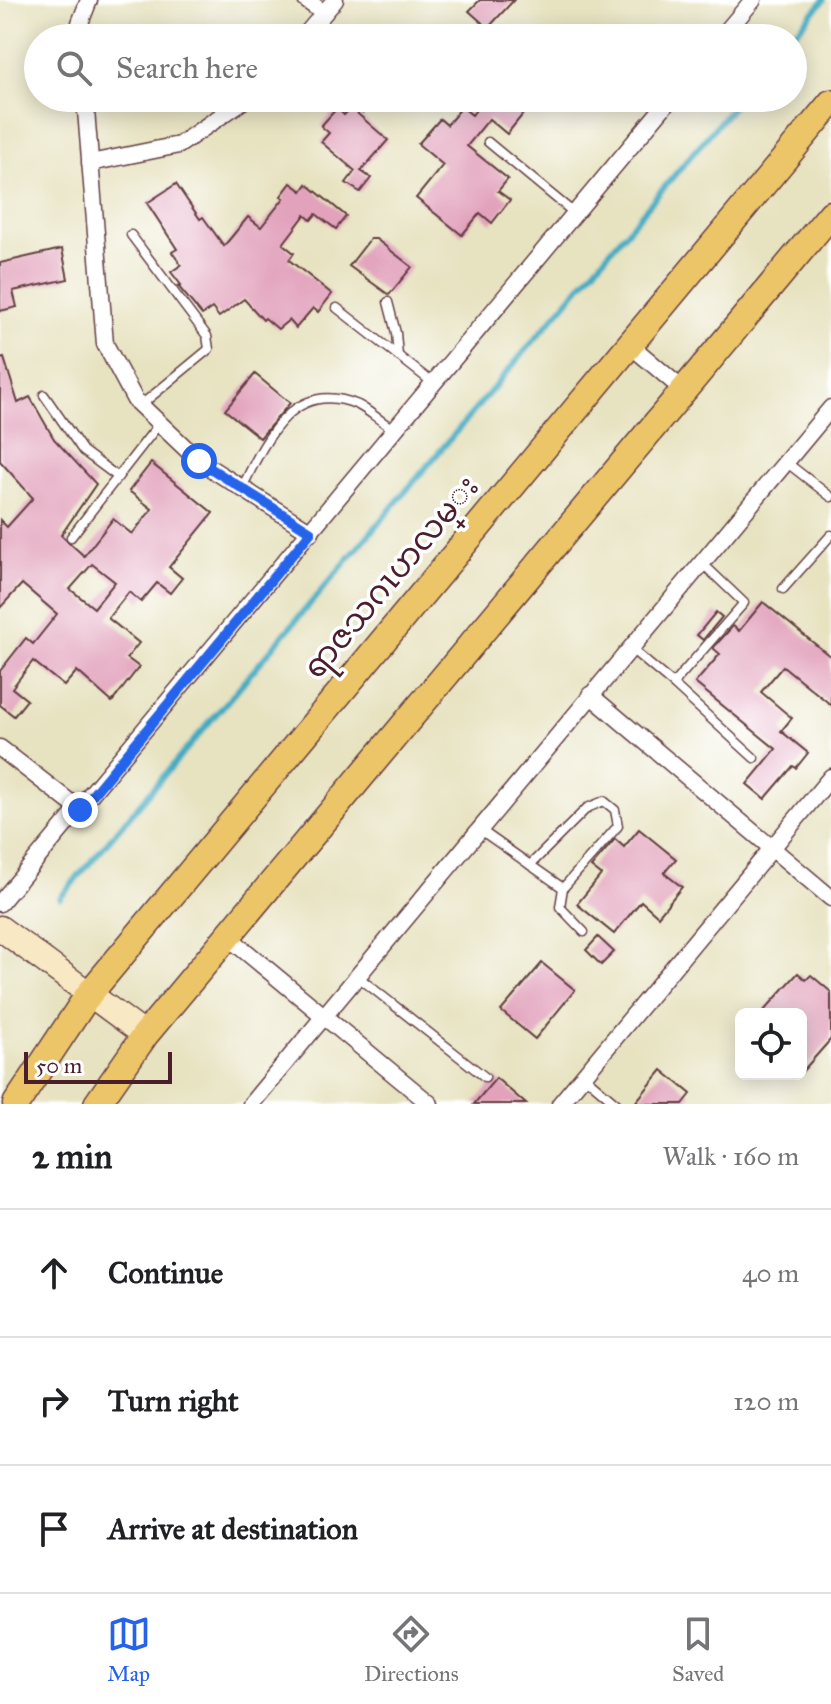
<!DOCTYPE html>
<html lang="en">
<head>
<meta charset="utf-8">
<style>
	:root { --surface:#fff; --page:#f6f6f6; --text:#202124; --muted:#757577; --line:#e0e0e0; --accent:#2563eb }
	body { margin:0; font-family:"IM FELL Great Primer","Noto Sans Myanmar",serif; background:var(--page); color:var(--text) }
	.controls { position:absolute; right:24px; bottom:24px; display:grid; overflow:hidden; border-radius:12px; box-shadow:0 4px 20px #0003 }
	.controls button { width:72px; height:72px; display:grid; place-items:center; padding:0; border:0; border-bottom:2px solid var(--line); background:var(--surface); color:var(--text); font:40px sans-serif }
	.scale { position:absolute; left:24px; bottom:20px; width:148px; box-sizing:border-box; padding-left:8px; border:4px solid #4a1f2b; border-top:0; font-size:22px; line-height:28px; white-space:nowrap; color:#4a1f2b; -webkit-text-stroke:6px #fff; paint-order:stroke }
	.stop { position:absolute; width:24px; height:24px; margin:-18px; border:6px solid #2563eb; border-radius:50%; background:#fff }
	.stop.end { background:#2563eb; border-color:#fff; box-shadow:0 2px 8px #0008 }
	.list { margin:0; padding:0; list-style:none }
	h2 { display:flex; justify-content:space-between; align-items:center; height:104px; margin:0; padding:0 32px; font-size:34px }
	h2 small { font-size:26px; font-weight:400; color:var(--muted) }
	.list li { display:grid; grid-template-columns:52px 1fr auto; gap:24px; align-items:center; box-sizing:border-box; height:128px; padding:0 32px; border-top:2px solid var(--line) }
	.list b { display:block; font-size:30px; white-space:nowrap }
	.list em { font-size:26px; font-style:normal; color:var(--muted) }
	.icon { flex:none; width:44px; height:44px; fill:none; stroke:currentColor; stroke-width:2; stroke-linecap:round; stroke-linejoin:round }
	.map { position:relative; flex:none; width:831px; height:1104px; overflow:hidden }
	.search { position:absolute; background:var(--surface); box-shadow:0 4px 20px #0003; left:24px; right:24px; top:24px; height:88px; display:flex; align-items:center; gap:20px; box-sizing:border-box; padding:0 28px; border-radius:44px; color:var(--muted); font-size:30px }
	.sheet { height:488px; background:var(--surface) }
	nav { display:flex; justify-content:space-around; align-items:center; box-sizing:border-box; height:112px; border-top:2px solid var(--line); background:var(--surface); font-size:22px; color:var(--muted) }
	nav a { display:grid; justify-items:center; gap:4px }
	nav .on { color:var(--accent) }
	.map>svg:first-child { display:block }
</style>
</head>
<body>
<div class="map">
<svg width="831" height="1104" viewBox="0 0 831 1104">
	<rect width="100%" height="100%" fill="#fff"/>
	<filter id="ink" filterUnits="userSpaceOnUse"><feTurbulence type="fractalNoise" baseFrequency=".0125" numOctaves="2"/><feDisplacementMap in="SourceGraphic" scale="16" xChannelSelector="R" yChannelSelector="G"/><feConvolveMatrix kernelMatrix="1 2 1 2 8 2 1 2 1" color-interpolation-filters="sRGB"/></filter>
	<filter id="wash" filterUnits="userSpaceOnUse"><feTurbulence type="fractalNoise" baseFrequency=".006" numOctaves="4" result="noise"/><feDisplacementMap in="SourceGraphic" scale="32" xChannelSelector="R" yChannelSelector="G"/><feGaussianBlur stdDeviation="1.8" result="paint"/><feColorMatrix in="noise" values="0 0 0 0 0 0 0 0 0 0 0 0 0 0 0 0 0 1.4 0 .05"/><feComposite in="paint" operator="in"/></filter>
	<g filter="url(#wash)">
		<rect width="100%" height="100%" fill="#e7e2c0"/>
		<g fill="none" stroke-linecap="round" stroke-linejoin="round">
			<g stroke="#41aac1" stroke-width="6">
				<path d="M 791,38 L 824,0"/>
				<path d="M 60,898 L 740,98"/>
			</g>
		</g>
		<g id="blocks">
			<g fill="#e2a2bc" fill-rule="evenodd">
				<path d="M 480,0 L 514,0 L 488,28 L 469,11 Z"/>
				<path d="M 485,98 L 536,98 L 507,134 L 489,119 L 467,146 L 508,179 L 498,191 L 510,200 L 492,223 L 480,213 L 462,235 L 416,198 L 443,165 L 418,144 L 440,119 L 447,125 L 462,107 L 472,115 Z"/>
				<path d="M 337,108 L 344,115 L 351,108 L 388,140 L 361,171 L 371,178 L 360,192 L 346,183 L 355,171 L 321,142 L 329,133 L 321,126 Z"/>
				<path d="M 291,183 L 302,191 L 307,184 L 346,216 L 336,229 L 316,214 L 311,220 L 305,215 L 283,244 L 294,253 L 289,260 L 332,294 L 318,312 L 313,308 L 296,328 L 289,320 L 278,329 L 265,318 L 263,320 L 244,299 L 219,317 L 212,308 L 202,315 L 178,286 L 181,285 L 171,272 L 181,265 L 172,252 L 177,249 L 147,203 L 176,184 L 200,219 L 203,217 L 224,246 L 248,217 L 261,227 L 284,198 L 281,196 Z"/>
				<path d="M 370,239 L 376,239 L 412,267 L 389,295 L 349,266 Z"/>
				<path d="M 62,249 L 68,279 L 13,291 L 17,307 L 0,311 L 0,263 Z"/>
				<path d="M 4,358 L 18,403 L 30,397 L 54,439 L 96,484 L 61,535 L 84,556 L 113,519 L 132,534 L 152,509 L 129,491 L 151,463 L 213,513 L 169,567 L 182,578 L 170,593 L 157,583 L 141,602 L 129,592 L 108,618 L 139,643 L 127,658 L 139,667 L 112,702 L 77,671 L 64,686 L 33,661 L 12,688 L 27,700 L 14,716 L 0,705 L 0,671 L 26,638 L 33,644 L 57,614 L 22,584 L 0,608 L 0,520 L 7,527 L 33,498 L 0,461 L 0,359 ZM 92,564 L 115,582 L 94,608 L 70,589 Z"/>
				<path d="M 255,374 L 290,403 L 260,438 L 225,410 Z"/>
				<path d="M 763,602 L 831,657 L 831,705 L 783,666 L 761,692 L 792,718 L 781,731 L 808,753 L 796,768 L 793,766 L 765,799 L 747,784 L 776,749 L 695,683 L 720,654 L 713,648 L 733,626 L 739,631 Z"/>
				<path d="M 716,612 L 722,617 L 703,640 L 697,635 Z"/>
				<path d="M 639,829 L 676,859 L 664,873 L 682,887 L 658,916 L 641,901 L 614,934 L 577,904 L 601,875 L 591,867 L 615,839 L 624,847 Z"/>
				<path d="M 598,937 L 614,952 L 601,965 L 586,950 Z"/>
				<path d="M 542,963 L 575,990 L 535,1039 L 501,1011 Z"/>
				<path d="M 798,973 L 806,980 L 811,975 L 831,992 L 831,1039 L 801,1073 L 801,1014 L 761,1014 Z"/>
				<path d="M 662,1070 L 691,1094 L 683,1104 L 634,1104 Z"/>
				<path d="M 496,1078 L 526,1104 L 474,1104 Z"/>
			</g>
		</g>
	</g>
	<g filter="url(#ink)">
		<use href="#blocks" fill-opacity="0" stroke="#623c41" stroke-width="2"/>
		<g fill="none" stroke-linecap="round" stroke-linejoin="round">
			<g stroke="#623c41" stroke-width="11">
				<g id="service">
					<path d="M 349,98 L 362,108"/>
					<path d="M 488,142 L 574,213"/>
					<path d="M 131,235 L 207,336 L 209,349 L 141,405"/>
					<path d="M 388,302 L 396,333 L 398,356"/>
					<path d="M 337,308 L 433,383"/>
					<path d="M 44,395 L 83,451 L 118,477"/>
					<path d="M 786,462 L 831,497"/>
					<path d="M 242,488 C 265,441 293,377 358,405 C 368,410 379,420 389,426"/>
					<path d="M 71,537 L 159,424"/>
					<path d="M 783,589 L 831,535"/>
					<path d="M 630,648 L 673,684 L 744,603 L 702,563"/>
					<path d="M 673,684 L 754,758"/>
					<path d="M 479,829 L 563,888 L 560,907 L 584,932"/>
					<path d="M 530,865 L 587,808 L 604,801 L 615,810 L 618,826 L 563,888"/>
					<path d="M 357,976 L 485,1077"/>
					<path d="M 584,1076 L 617,1104"/>
				</g>
			</g>
			<g stroke="#623c41" stroke-width="19">
				<g id="minor">
					<path d="M 306,0 L 324,13"/>
					<path d="M 81,38 L 80,23 L 89,0"/>
					<path d="M 303,38 L 335,0"/>
					<path d="M 721,38 L 753,0"/>
					<path d="M 85,98 L 105,344 L 135,400 L 199,461 L 311,532"/>
					<path d="M 90,163 L 179,145 L 247,98"/>
					<path d="M 629,344 L 683,390"/>
					<path d="M 590,695 L 831,898"/>
					<path d="M 0,748 L 80,810"/>
					<path d="M 0,903 L 671,98"/>
					<path d="M 227,936 L 430,1104"/>
					<path d="M 251,1104 L 831,408"/>
					<path d="M 560,1104 L 831,777"/>
				</g>
			</g>
			<g stroke="#623c41" stroke-width="27">
				<path id="secondary" d="M 0,928 L 145,1035"/>
			</g>
			<g stroke="#623c41" stroke-width="29">
				<g id="primary">
					<path d="M 16,1104 L 89,994 L 831,103"/>
					<path d="M 97,1104 L 145,1035 L 831,214"/>
				</g>
			</g>
			<use href="#service" stroke="#fff" stroke-width="8"/>
			<use href="#minor" stroke="#fff" stroke-width="16"/>
			<use href="#secondary" stroke="#f8e8c3" stroke-width="24"/>
			<use href="#primary" stroke="#edc569" stroke-width="26"/>
		</g>
	</g>
	<g fill="none" stroke-linecap="round" stroke-linejoin="round" filter="url(#ink)">
		<path stroke="#2563eb" stroke-width="10" d="M 80,810 L 311,532 L 199,461"/>
	</g>
	<g text-anchor="middle" dominant-baseline="central" stroke-width="7" stroke-linejoin="round" paint-order="stroke">
		<g font-size="32" fill="#4a1f2b" stroke="#fff">
			<text transform="translate(391 577) rotate(-50)">ရာဇသဂၤဟလမ္း</text>
		</g>
	</g>
</svg>
<div class="controls">
<button><svg class="icon" aria-label="locate" viewBox="0 0 24 24"><circle cx="12" cy="12" r="6"/><path d="M12 2v4M12 18v4M2 12h4M18 12h4"/></svg></button>
</div>
<div class="scale">50 m</div>
<div class="stop" style="left:199px;top:461px"></div>
<div class="stop end" style="left:80px;top:810px"></div>
<div class="search"><svg class="icon" aria-label="search" viewBox="0 0 24 24"><circle cx="10" cy="10" r="6"/><path d="M15 15l6 6"/></svg>Search here</div>
</div>
<section class="sheet">
<h2>2 min<small>Walk · 160 m</small></h2>
<ul class="list">
<li><svg class="icon" aria-label="ahead" viewBox="0 0 24 24"><path d="M12 20V5M6 11l6-6 6 6"/></svg><div><b>Continue</b></div><em>40 m</em></li>
<li><svg class="icon" aria-label="right" viewBox="0 0 24 24"><path d="M7 20v-9h11M14 6l5 5-5 5"/></svg><div><b>Turn right</b></div><em>120 m</em></li>
<li><svg class="icon" aria-label="arrive" viewBox="0 0 24 24"><path d="M6 21V4h12l-3 4 3 4H6"/></svg><div><b>Arrive at destination</b></div></li>
</ul>
</section>
<nav>
<a class="on"><svg class="icon" aria-label="map" viewBox="0 0 24 24"><path d="M3 6l6-2 6 2 6-2v14l-6 2-6-2-6 2zM9 4v14M15 6v14"/></svg>Map</a>
<a><svg class="icon" aria-label="directions" viewBox="0 0 24 24"><path d="M12 3l9 9-9 9-9-9zM9 14v-3h6M13 9l2 2-2 2"/></svg>Directions</a>
<a><svg class="icon" aria-label="saved" viewBox="0 0 24 24"><path d="M7 4h10v16l-5-4-5 4z"/></svg>Saved</a>
</nav>
</body>
</html>
